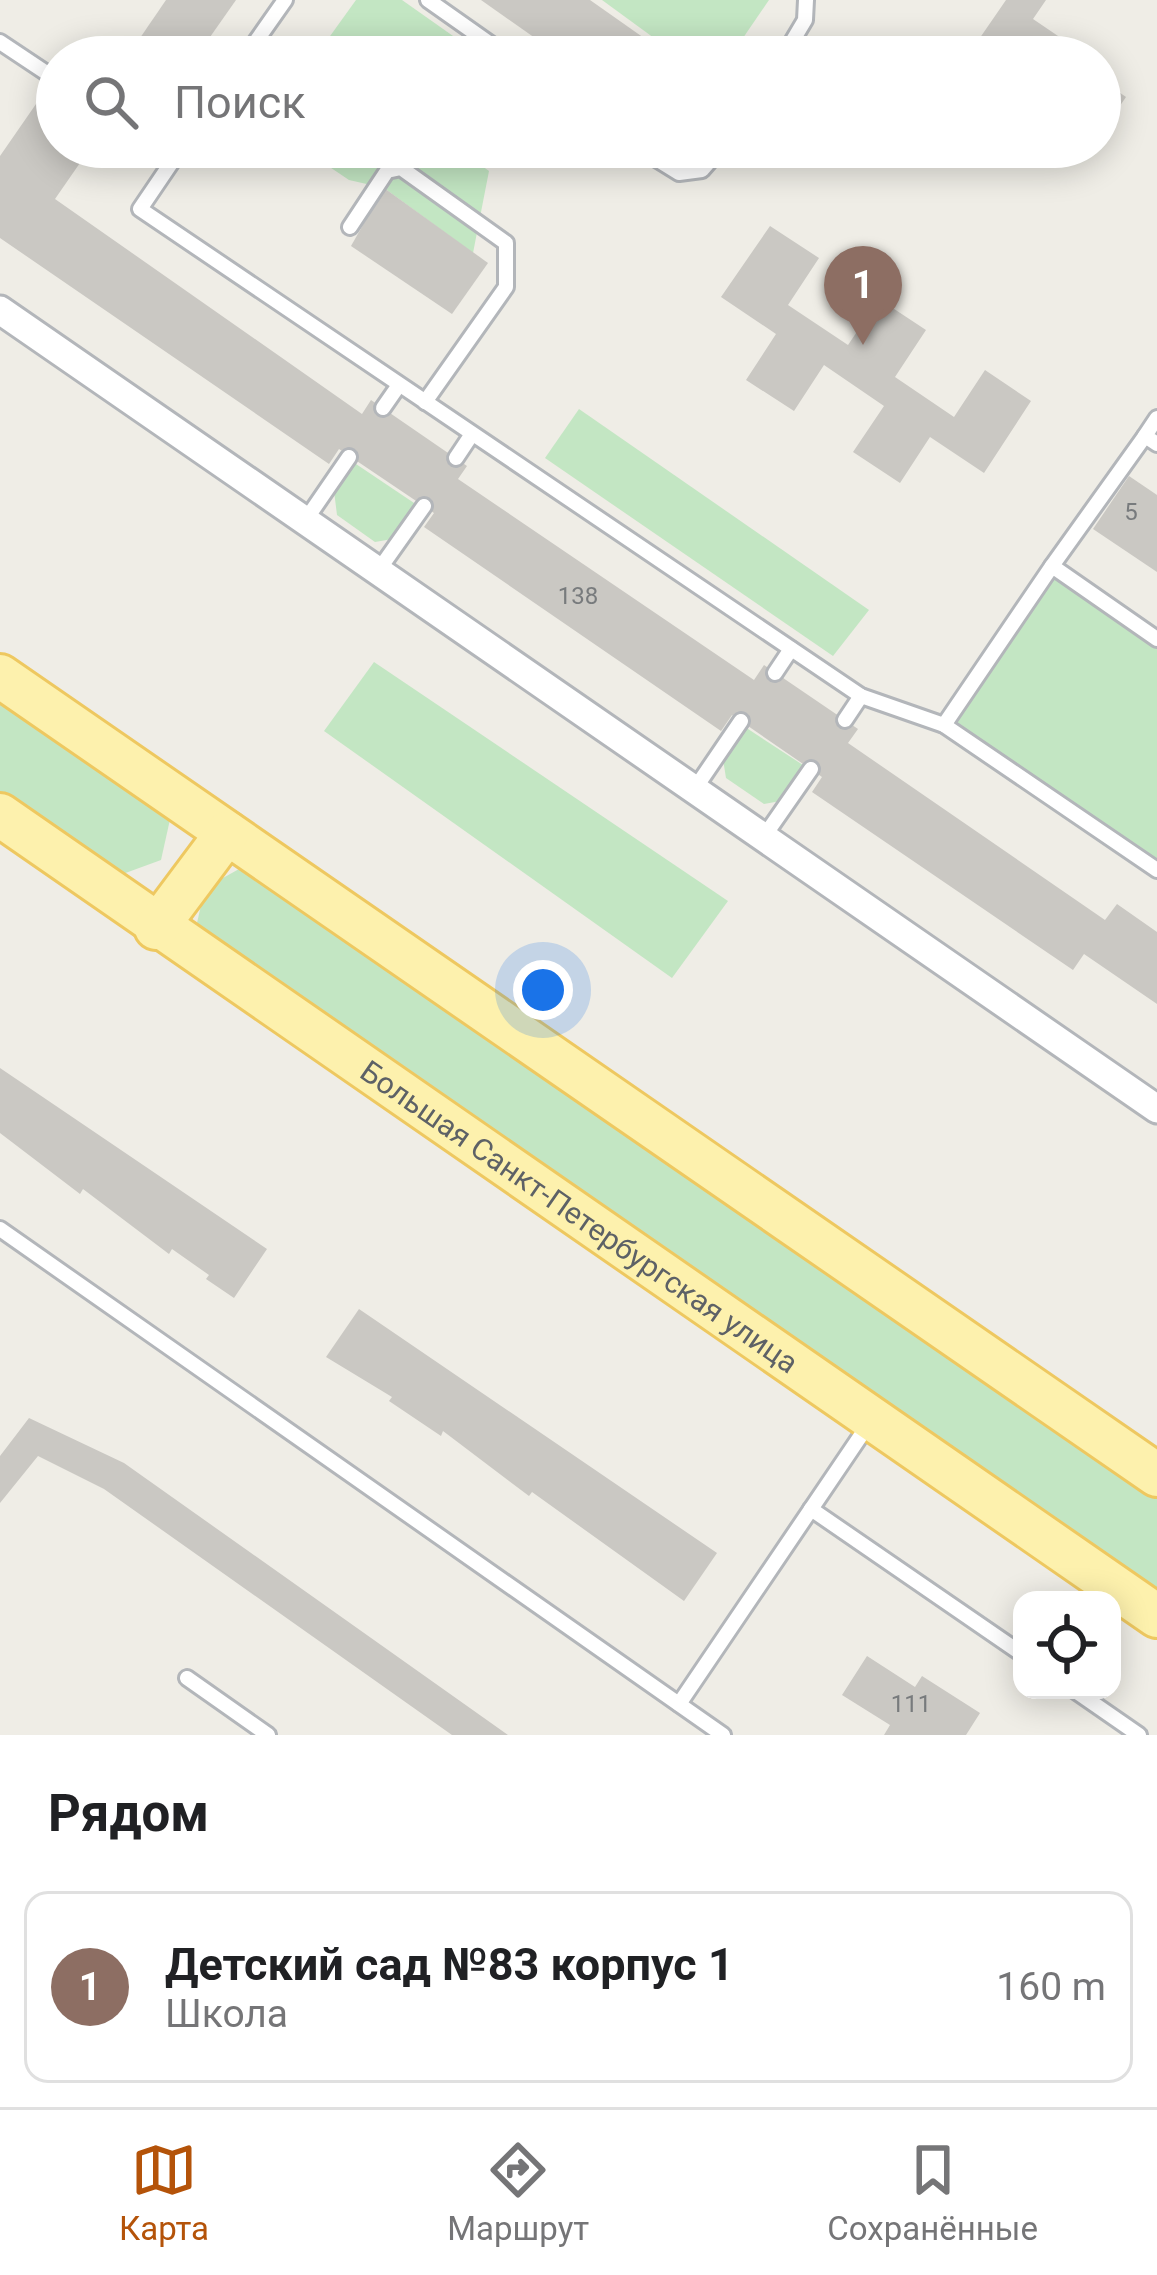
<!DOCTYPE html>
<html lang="ru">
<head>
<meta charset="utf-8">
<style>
	:root { --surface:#fff; --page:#f2f2f2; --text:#202124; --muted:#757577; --line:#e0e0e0; --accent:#b45309 }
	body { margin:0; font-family:Roboto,sans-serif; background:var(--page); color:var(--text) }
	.controls { position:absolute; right:36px; bottom:36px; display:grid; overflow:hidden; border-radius:24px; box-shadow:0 6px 30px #0003 }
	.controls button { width:108px; height:108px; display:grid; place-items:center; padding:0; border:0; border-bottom:3px solid var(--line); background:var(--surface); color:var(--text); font:60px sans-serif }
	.you { position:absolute; left:543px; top:990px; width:42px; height:42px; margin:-30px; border:9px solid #fff; border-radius:50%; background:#1a73e8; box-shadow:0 0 0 18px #1a73e833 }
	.badge { display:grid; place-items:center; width:78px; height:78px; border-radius:50%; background:var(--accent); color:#fff; font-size:39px; font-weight:700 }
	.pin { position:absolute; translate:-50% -99px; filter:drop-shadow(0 3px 6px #0008) }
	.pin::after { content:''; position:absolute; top:63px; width:42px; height:36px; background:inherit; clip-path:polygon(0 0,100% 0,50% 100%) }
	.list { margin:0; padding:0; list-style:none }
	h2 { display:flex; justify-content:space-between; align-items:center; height:156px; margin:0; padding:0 48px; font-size:51px }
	h2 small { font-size:39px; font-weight:400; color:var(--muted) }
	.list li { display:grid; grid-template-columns:78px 1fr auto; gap:36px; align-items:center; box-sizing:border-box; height:192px; margin:0 24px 24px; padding:0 24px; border:3px solid var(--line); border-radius:24px }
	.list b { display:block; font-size:45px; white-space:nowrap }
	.list p { margin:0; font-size:39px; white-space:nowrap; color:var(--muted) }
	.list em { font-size:39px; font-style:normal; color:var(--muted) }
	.icon { flex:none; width:66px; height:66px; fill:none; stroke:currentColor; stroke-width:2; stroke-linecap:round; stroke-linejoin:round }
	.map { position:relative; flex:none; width:1157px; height:1735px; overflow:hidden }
	.search { position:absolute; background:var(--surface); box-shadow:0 6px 30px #0003; left:36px; right:36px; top:36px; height:132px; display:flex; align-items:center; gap:30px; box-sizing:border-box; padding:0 42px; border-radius:66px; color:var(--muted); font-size:45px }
	.sheet { height:372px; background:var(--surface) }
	nav { display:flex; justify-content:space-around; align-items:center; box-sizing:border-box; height:168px; border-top:3px solid var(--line); background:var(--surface); font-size:33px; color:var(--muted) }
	nav a { display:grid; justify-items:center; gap:6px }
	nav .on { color:var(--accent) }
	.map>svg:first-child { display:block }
</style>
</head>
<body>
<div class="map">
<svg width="1157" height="1735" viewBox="0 0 1157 1735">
	<rect width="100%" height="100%" fill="#efede6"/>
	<g fill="#c3e6c3">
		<path d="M 356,0 L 402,0 L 480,55 L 315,57 Z"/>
		<path d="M 602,0 L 769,0 L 730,57 L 680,57 Z"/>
		<path d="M 300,147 L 456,147 L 489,171 L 473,253 L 384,188 L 349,180 Z"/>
		<path d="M 579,409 L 869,610 L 833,656 L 545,458 Z"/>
		<path d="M 353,462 L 420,507 L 398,538 L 375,542 L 337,515 L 334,491 Z"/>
		<path d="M 1052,566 L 1157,639 L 1157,870 L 944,725 Z"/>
		<path d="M 374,662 L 728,901 L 672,978 L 324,731 Z"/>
		<path d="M 0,696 L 171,815 L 161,860 L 120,875 L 0,791 Z"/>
		<path d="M 742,725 L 809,769 L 786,800 L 764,804 L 726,778 L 722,753 Z"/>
		<path d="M 248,864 L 1157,1495 L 1157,1595 L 194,936 L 205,888 Z"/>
	</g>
	<g fill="#cac8c3">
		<path d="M 166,0 L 236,0 L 196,57 L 127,57 Z"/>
		<path d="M 481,0 L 590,0 L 671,57 L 562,57 Z"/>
		<path d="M 1006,0 L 1046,0 L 1033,19 L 1089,57 L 993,57 L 975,45 Z"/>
		<path d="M 54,78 L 57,147 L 91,147 L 55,199 L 362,414 L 371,400 L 467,466 L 458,479 L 754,680 L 764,665 L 858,729 L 848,743 L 1105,920 L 1117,904 L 1157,932 L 1157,1004 L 1084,954 L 1073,970 L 812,792 L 822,777 L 732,715 L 721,731 L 424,527 L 434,513 L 339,449 L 329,464 L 0,238 L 0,156 Z"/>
		<path d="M 1100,79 L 1126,97 L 1100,135 Z"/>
		<path d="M 384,188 L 488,263 L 452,314 L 351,246 Z"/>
		<path d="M 770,226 L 819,258 L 788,305 L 848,345 L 879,299 L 926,330 L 895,377 L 954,417 L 985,370 L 1031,401 L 984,473 L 930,437 L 900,483 L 853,452 L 884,406 L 824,365 L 794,411 L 746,380 L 776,334 L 721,297 Z"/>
		<path d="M 1129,476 L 1157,495 L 1157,572 L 1093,529 Z"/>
		<path d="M 0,1068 L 267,1249 L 234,1298 L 206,1279 L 209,1275 L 172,1249 L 169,1254 L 83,1189 L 80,1194 L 0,1133 Z"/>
		<path d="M 359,1309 L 717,1553 L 684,1601 L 532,1492 L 529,1496 L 443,1431 L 441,1436 L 389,1401 L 392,1397 L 326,1357 Z"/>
		<path d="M 29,1418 L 124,1463 L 508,1735 L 452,1735 L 104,1489 L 38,1456 L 0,1503 L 0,1456 Z"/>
		<path d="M 867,1656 L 915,1687 L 922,1676 L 980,1713 L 966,1735 L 884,1735 L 890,1725 L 842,1695 Z"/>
	</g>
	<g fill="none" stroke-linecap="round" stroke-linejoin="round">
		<g stroke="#b3b6ba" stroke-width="20">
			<g id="service">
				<path d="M 428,0 L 509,57"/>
				<path d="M 0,42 L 57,80"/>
				<path d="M 245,57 L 285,0"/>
				<path d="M 783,57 L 805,20 L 806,0"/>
				<path d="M 182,147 L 140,209 L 861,696 L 944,725 L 1157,870"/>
				<path d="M 637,147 L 679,173 L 702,170 L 722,147"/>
				<path d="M 350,227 L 387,171 L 401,168 L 506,243 L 506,287 L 425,402"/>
				<path d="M 383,408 L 399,385"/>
				<path d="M 1157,418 L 1145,436 L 1157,444"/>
				<path d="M 456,458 L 472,434"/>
				<path d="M 305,521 L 349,457"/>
				<path d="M 1052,566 L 1145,436"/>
				<path d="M 378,571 L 424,506"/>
				<path d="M 775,673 L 791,649"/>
				<path d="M 845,720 L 861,696"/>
				<path d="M 944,725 L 1052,566 L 1157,639"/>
				<path d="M 694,790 L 741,721"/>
				<path d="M 763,838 L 811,769"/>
				<path d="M 0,1229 L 723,1735"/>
				<path d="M 811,1509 L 1022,1654"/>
				<path d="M 187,1678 L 268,1735"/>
				<path d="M 1074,1690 L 1139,1735"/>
				<path d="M 679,1704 L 868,1425"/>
			</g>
		</g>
		<g stroke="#b3b6ba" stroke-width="33">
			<path id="minor" d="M 0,310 L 1157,1109"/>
		</g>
		<g stroke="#eec860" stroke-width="48">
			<g id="primary">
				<path d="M 0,676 L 1157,1475"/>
				<path id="s1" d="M 0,815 L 1157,1616"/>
				<path d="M 156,928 L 227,833"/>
			</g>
		</g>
		<use href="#service" stroke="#fff" stroke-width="14"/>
		<use href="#minor" stroke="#fff" stroke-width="27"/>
		<use href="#primary" stroke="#fdf1ad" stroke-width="42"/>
	</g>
	<g text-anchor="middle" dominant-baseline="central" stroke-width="10" stroke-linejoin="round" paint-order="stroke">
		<g font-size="24" fill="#787b7d">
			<text x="1131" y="512">5</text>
			<text x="578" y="596">138</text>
			<text x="911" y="1704">111</text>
		</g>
		<g font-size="30" fill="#5d6166" stroke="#fff">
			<text stroke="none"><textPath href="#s1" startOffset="705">Большая Санкт-Петербургская улица</textPath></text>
		</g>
	</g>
</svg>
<div class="controls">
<button><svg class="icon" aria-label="locate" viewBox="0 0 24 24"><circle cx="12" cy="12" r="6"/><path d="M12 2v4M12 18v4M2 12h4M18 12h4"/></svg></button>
</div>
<div class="you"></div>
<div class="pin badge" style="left:863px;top:345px;background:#8d6e63">1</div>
<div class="search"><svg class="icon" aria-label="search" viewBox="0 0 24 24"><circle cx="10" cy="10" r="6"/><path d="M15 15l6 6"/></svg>Поиск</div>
</div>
<section class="sheet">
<h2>Рядом<small></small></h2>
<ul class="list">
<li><span class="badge" style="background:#8d6e63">1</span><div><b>Детский сад №83 корпус 1</b><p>Школа</p></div><em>160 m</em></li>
</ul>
</section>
<nav>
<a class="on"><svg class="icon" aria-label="map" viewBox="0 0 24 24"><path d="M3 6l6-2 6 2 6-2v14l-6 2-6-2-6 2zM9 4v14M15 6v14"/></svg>Карта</a>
<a><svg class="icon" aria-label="directions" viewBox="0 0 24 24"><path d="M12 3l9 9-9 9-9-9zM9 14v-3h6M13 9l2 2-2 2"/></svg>Маршрут</a>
<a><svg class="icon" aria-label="saved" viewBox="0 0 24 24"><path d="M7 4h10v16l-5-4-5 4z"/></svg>Сохранённые</a>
</nav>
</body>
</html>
